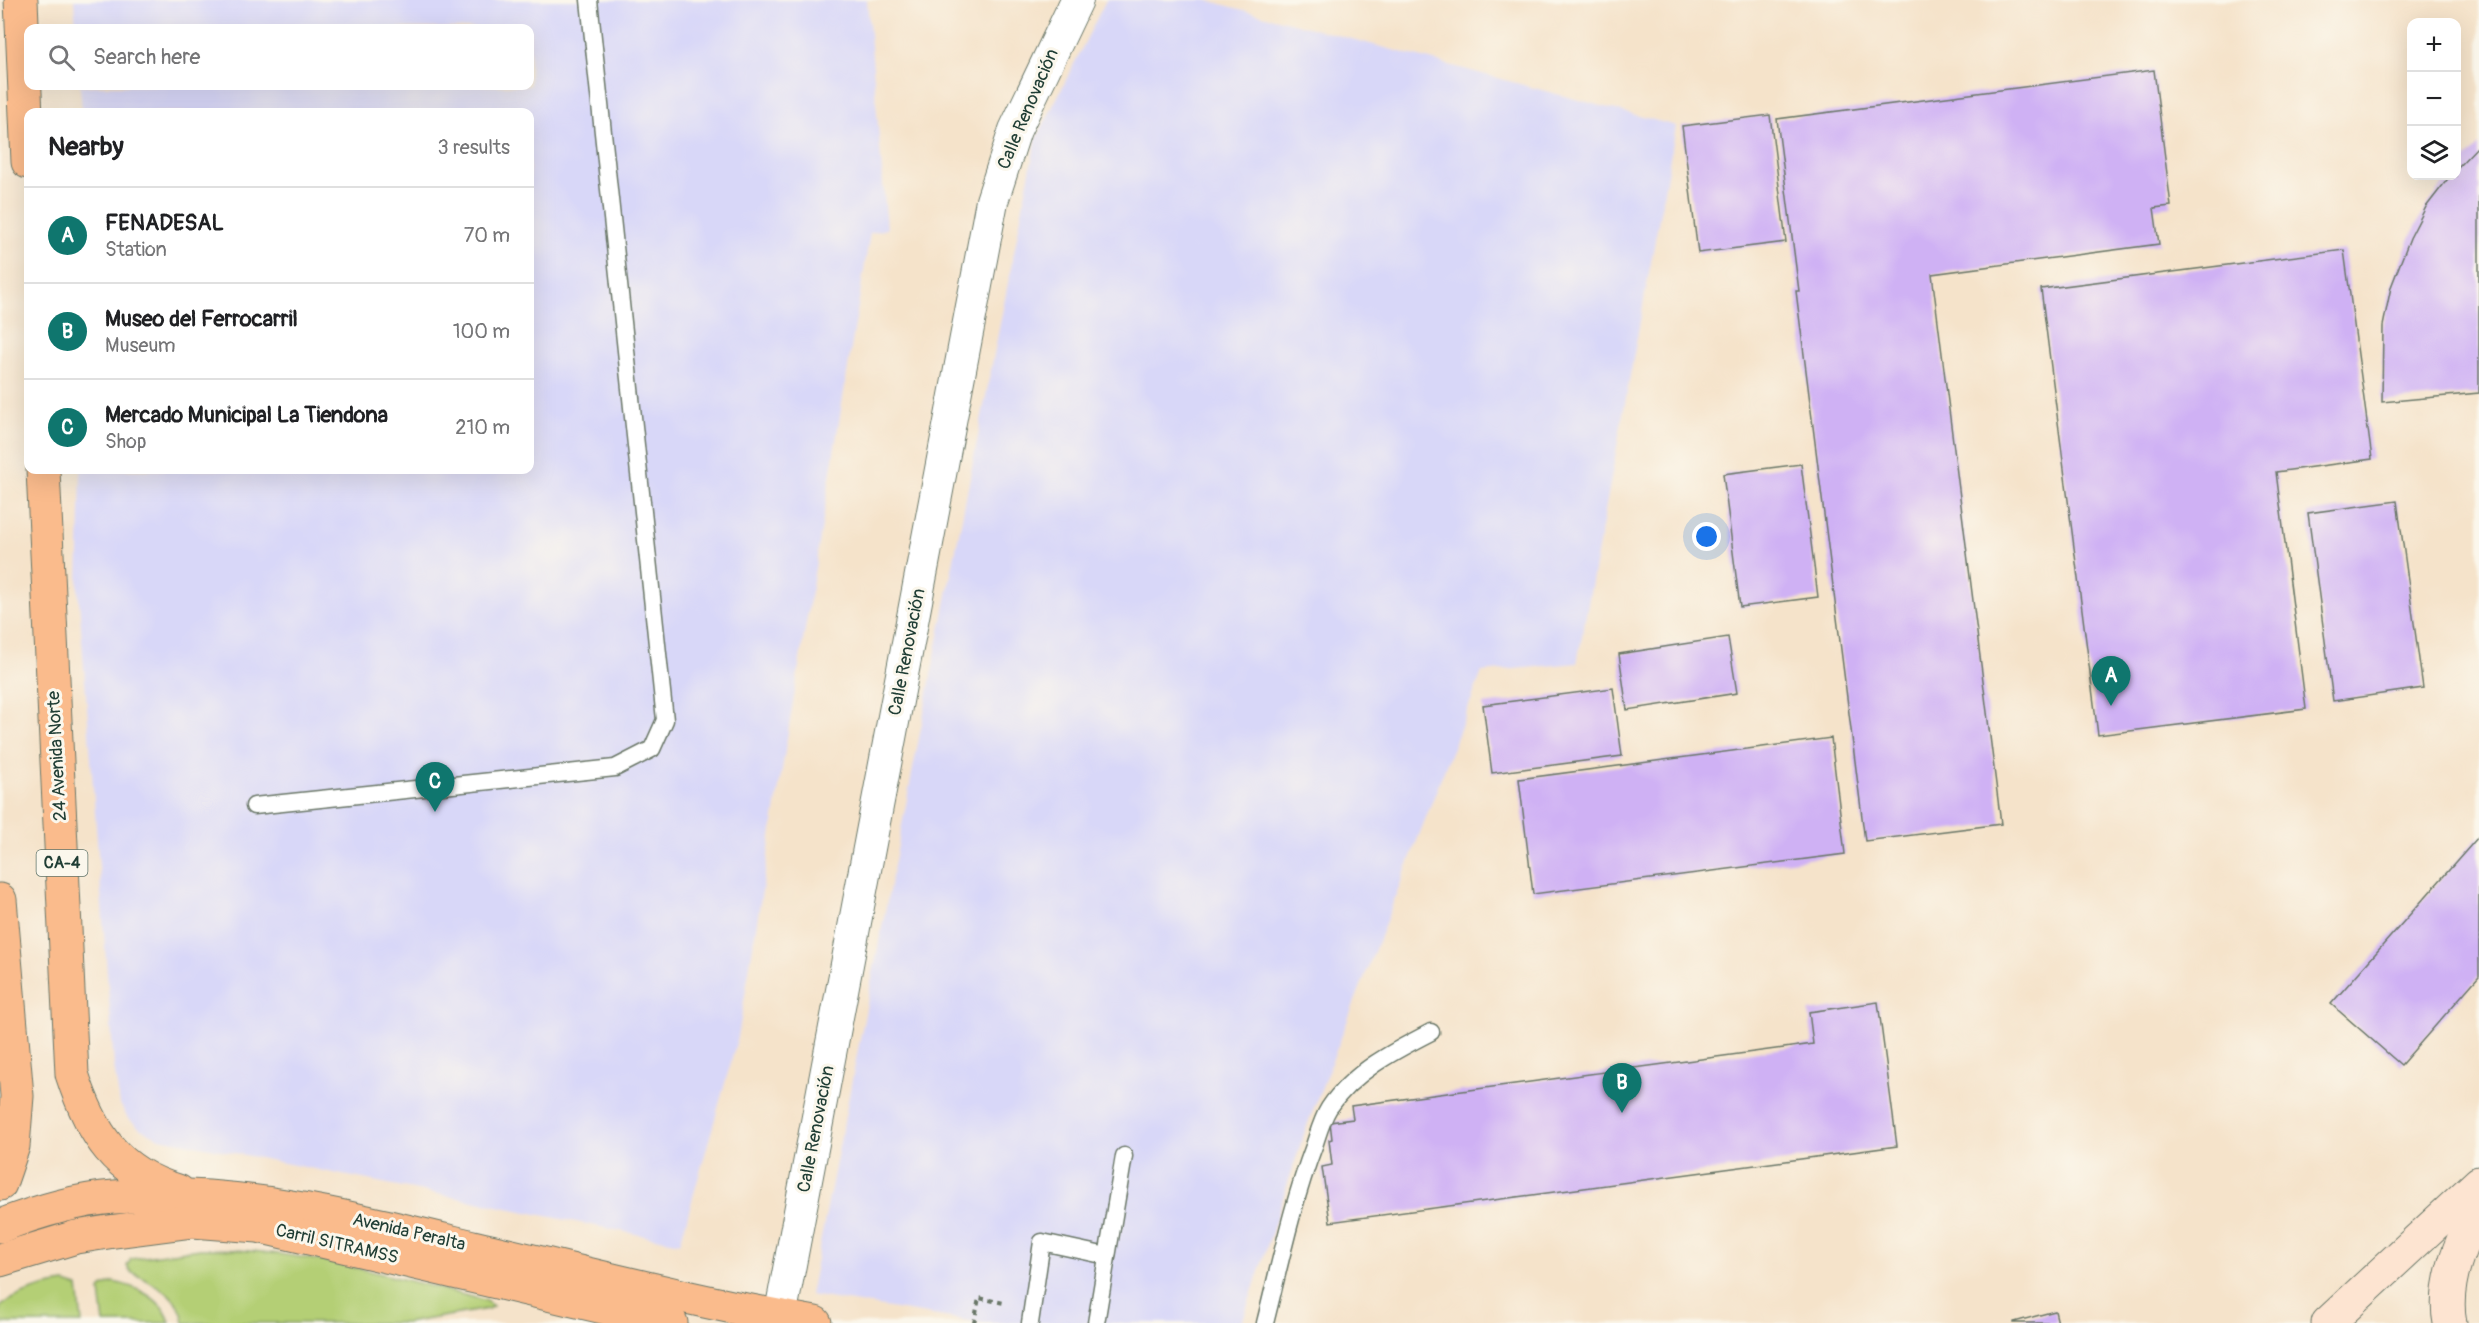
<!DOCTYPE html>
<html lang="en">
<head>
<meta charset="utf-8">
<style>
	:root { --surface:#fff; --page:#f6f6f6; --text:#202124; --muted:#757577; --line:#e0e0e0; --accent:#0f766e }
	body { margin:0; font-family:Pangolin,sans-serif; background:var(--page); color:var(--text) }
	.controls { position:absolute; right:18px; top:18px; display:grid; overflow:hidden; border-radius:12px; box-shadow:0 6px 24px #0002 }
	.controls button { width:54px; height:54px; display:grid; place-items:center; padding:0; border:0; border-bottom:2px solid var(--line); background:var(--surface); color:var(--text); font:30px sans-serif }
	.you { position:absolute; left:1707px; top:537px; width:21px; height:21px; margin:-15px; border:4px solid #fff; border-radius:50%; background:#1a73e8; box-shadow:0 0 0 9px #1a73e833 }
	.badge { display:grid; place-items:center; width:39px; height:39px; border-radius:50%; background:var(--accent); color:#fff; font-size:20px; font-weight:700 }
	.pin { position:absolute; translate:-50% -50px; filter:drop-shadow(0 2px 3px #0008) }
	.pin::after { content:''; position:absolute; top:32px; width:21px; height:18px; background:inherit; clip-path:polygon(0 0,100% 0,50% 100%) }
	.list { margin:0; padding:0; list-style:none }
	h2 { display:flex; justify-content:space-between; align-items:center; height:78px; margin:0; padding:0 24px; font-size:26px }
	h2 small { font-size:20px; font-weight:400; color:var(--muted) }
	.list li { display:grid; grid-template-columns:39px 1fr auto; gap:18px; align-items:center; box-sizing:border-box; height:96px; padding:0 24px; border-top:2px solid var(--line) }
	.list b { display:block; font-size:22px; white-space:nowrap }
	.list p { margin:0; font-size:20px; white-space:nowrap; color:var(--muted) }
	.list em { font-size:20px; font-style:normal; color:var(--muted) }
	.icon { flex:none; width:33px; height:33px; fill:none; stroke:currentColor; stroke-width:2; stroke-linecap:round; stroke-linejoin:round }
	.map { position:relative; flex:none; width:2479px; height:1323px; overflow:hidden }
	.search { position:absolute; background:var(--surface); box-shadow:0 6px 24px #0002; left:24px; top:24px; width:510px; height:66px; display:flex; align-items:center; gap:15px; box-sizing:border-box; padding:0 21px; border-radius:12px; color:var(--muted); font-size:22px }
	.panel { position:absolute; background:var(--surface); box-shadow:0 6px 24px #0002; left:24px; top:108px; width:510px; height:366px; border-radius:12px }
	.map>svg:first-child { display:block }
</style>
</head>
<body>
<div class="map">
<svg width="2479" height="1323" viewBox="0 0 2479 1323">
	<rect width="100%" height="100%" fill="#fbf7ec"/>
	<filter id="ink" filterUnits="userSpaceOnUse"><feTurbulence type="fractalNoise" baseFrequency=".0167" numOctaves="2"/><feDisplacementMap in="SourceGraphic" scale="12" xChannelSelector="R" yChannelSelector="G"/><feConvolveMatrix kernelMatrix="1 2 1 2 8 2 1 2 1" color-interpolation-filters="sRGB"/></filter>
	<filter id="wash" filterUnits="userSpaceOnUse"><feTurbulence type="fractalNoise" baseFrequency=".008" numOctaves="4" result="noise"/><feDisplacementMap in="SourceGraphic" scale="24" xChannelSelector="R" yChannelSelector="G"/><feGaussianBlur stdDeviation="1.35" result="paint"/><feColorMatrix in="noise" values="0 0 0 0 0 0 0 0 0 0 0 0 0 0 0 0 0 1.4 0 .05"/><feComposite in="paint" operator="in"/></filter>
	<g filter="url(#wash)">
		<rect width="100%" height="100%" fill="#f5e3ca"/>
		<g fill="#d8d7f8">
			<path d="M 74,0 L 867,0 L 887,229 L 870,233 L 738,1037 L 680,1243 L 160,1138 L 141,1129 L 127,1117 L 120,1104 L 114,1066 L 78,587 L 81,470 L 530,470 L 530,112 L 82,112 L 80,86 L 530,86 L 530,28 L 76,28 Z"/>
			<path d="M 1106,0 L 1206,0 L 1676,126 L 1577,663 L 1482,672 L 1305,1131 L 1242,1323 L 982,1323 L 810,1295 L 1036,140 Z"/>
		</g>
		<g fill="#b4cf75" stroke="#6a8654" stroke-width="1.5">
			<path d="M 200,1249 C 299,1248 389,1276 484,1300 L 493,1306 L 488,1309 L 406,1323 L 184,1323 C 181,1294 153,1284 131,1272 L 127,1266 L 131,1259 Z"/>
			<path d="M 113,1282 C 136,1286 164,1299 170,1323 L 104,1323 L 100,1291 L 102,1287 Z"/>
			<path d="M 65,1283 L 78,1287 L 82,1323 L 0,1323 L 0,1307 C 18,1293 42,1286 65,1283 Z"/>
		</g>
		<g id="blocks">
			<g fill="#cfb1f4">
				<path d="M 2154,70 L 2171,206 L 2154,208 L 2159,244 L 1932,274 L 2001,824 L 1865,841 L 1796,291 L 1799,291 L 1777,119 Z"/>
				<path d="M 1770,115 L 1786,242 L 1698,253 L 1682,126 Z"/>
				<path d="M 2479,145 L 2479,393 L 2382,402 L 2383,326 L 2391,287 L 2410,238 L 2426,207 L 2450,176 L 2456,176 L 2456,169 Z"/>
				<path d="M 2344,250 L 2372,459 L 2276,472 L 2306,709 L 2098,735 L 2041,289 Z"/>
				<path d="M 1801,464 L 1818,597 L 1740,607 L 1723,474 Z"/>
				<path d="M 2397,501 L 2423,688 L 2333,701 L 2308,513 Z"/>
				<path d="M 1728,637 L 1737,693 L 1627,710 L 1619,654 Z"/>
				<path d="M 1613,688 L 1622,756 L 1492,773 L 1483,705 Z"/>
				<path d="M 1831,738 L 1845,854 L 1533,894 L 1519,779 Z"/>
				<path d="M 2479,836 L 2479,976 L 2401,1065 L 2331,1004 Z"/>
				<path d="M 1878,1002 L 1897,1146 L 1330,1222 L 1322,1167 L 1332,1165 L 1329,1140 L 1332,1139 L 1330,1122 L 1353,1119 L 1351,1106 L 1813,1044 L 1809,1012 Z"/>
				<path d="M 2055,1311 L 2058,1323 L 2014,1323 L 2014,1322 Z"/>
			</g>
		</g>
	</g>
	<g filter="url(#ink)">
		<use href="#blocks" fill-opacity="0" stroke="#6a7768" stroke-width="1.5"/>
		<g fill="none" stroke-linecap="round" stroke-linejoin="round">
			<g stroke="#6a7768" stroke-width="19">
				<g id="lane">
					<path d="M 254,806 L 615,768 L 652,749 L 665,720 L 589,0"/>
					<path d="M 1030,1323 L 1042,1242 L 1107,1256"/>
					<path d="M 1096,1323 L 1124,1156"/>
					<path d="M 1265,1323 C 1280,1264 1292,1204 1314,1146 C 1318,1134 1322,1119 1329,1108 C 1353,1072 1394,1051 1431,1032"/>
				</g>
			</g>
			<g stroke="#6a7768" stroke-width="34">
				<path id="street" d="M 780,1317 L 992,201 L 1015,130 L 1077,0"/>
			</g>
			<g stroke="#6a7768" stroke-width="35">
				<g id="secondary">
					<path d="M 2328,1323 L 2479,1183"/>
					<path d="M 2450,1323 C 2442,1283 2462,1240 2479,1206"/>
				</g>
			</g>
			<g stroke="#6a7768" stroke-width="35">
				<g id="primary">
					<path d="M 21,0 L 28,162"/>
					<path d="M 43,470 L 72,1074 C 91,1133 116,1173 178,1191"/>
					<path d="M 0,900 L 17,1096 L 13,1146 L 0,1184"/>
					<path d="M 0,1226 C 36,1212 75,1200 114,1197 C 235,1187 357,1219 473,1247 C 586,1273 700,1303 815,1323"/>
					<path d="M 0,1260 L 76,1237 L 108,1232 L 193,1221 L 258,1226 L 671,1323"/>
				</g>
			</g>
			<path stroke="#6a7768" stroke-width="4" stroke-dasharray="4.5 4.5" stroke-linecap="butt" d="M 974,1323 L 979,1298 L 1004,1303"/>
			<use href="#lane" stroke="#fff" stroke-width="16"/>
			<use href="#street" stroke="#fff" stroke-width="32"/>
			<use href="#secondary" stroke="#fde4d1" stroke-width="33"/>
			<use href="#primary" stroke="#fabb8c" stroke-width="33"/>
		</g>
	</g>
	<g text-anchor="middle" dominant-baseline="central" stroke-width="6" stroke-linejoin="round" paint-order="stroke">
		<rect fill="#fbf7ec" stroke="#61756b" stroke-width="1.5" x="36.5" y="850" width="51" height="26" rx="4.5"/>
		<g font-size="16" font-weight="bold" fill="#1f3d34">
			<text x="62" y="863">CA-4</text>
		</g>
		<g font-size="18" fill="#1f3d34" stroke="#fbf7ec">
			<text transform="translate(1028 109) rotate(-67)">Calle Renovación</text>
			<text transform="translate(907 652) rotate(-79)">Calle Renovación</text>
			<text transform="translate(57 756) rotate(-93)">24 Avenida Norte</text>
			<text transform="translate(816 1129) rotate(-79)">Calle Renovación</text>
			<text transform="translate(409 1232) rotate(13)">Avenida Peralta</text>
			<text transform="translate(337 1244) rotate(13)">Carril SITRAMSS</text>
		</g>
	</g>
</svg>
<div class="controls">
<button>+</button>
<button>−</button>
<button><svg class="icon" aria-label="layers" viewBox="0 0 24 24"><path d="M12 4l9 5-9 5-9-5zM3 14l9 5 9-5"/></svg></button>
</div>
<div class="you"></div>
<div class="pin badge" style="left:2111px;top:706px">A</div>
<div class="pin badge" style="left:1622px;top:1113px">B</div>
<div class="pin badge" style="left:435px;top:812px">C</div>
<div class="search"><svg class="icon" aria-label="search" viewBox="0 0 24 24"><circle cx="10" cy="10" r="6"/><path d="M15 15l6 6"/></svg>Search here</div>
<section class="panel">
<h2>Nearby<small>3 results</small></h2>
<ul class="list">
<li><span class="badge">A</span><div><b>FENADESAL</b><p>Station</p></div><em>70 m</em></li>
<li><span class="badge">B</span><div><b>Museo del Ferrocarril</b><p>Museum</p></div><em>100 m</em></li>
<li><span class="badge">C</span><div><b>Mercado Municipal La Tiendona</b><p>Shop</p></div><em>210 m</em></li>
</ul>
</section>
</div>
</body>
</html>
